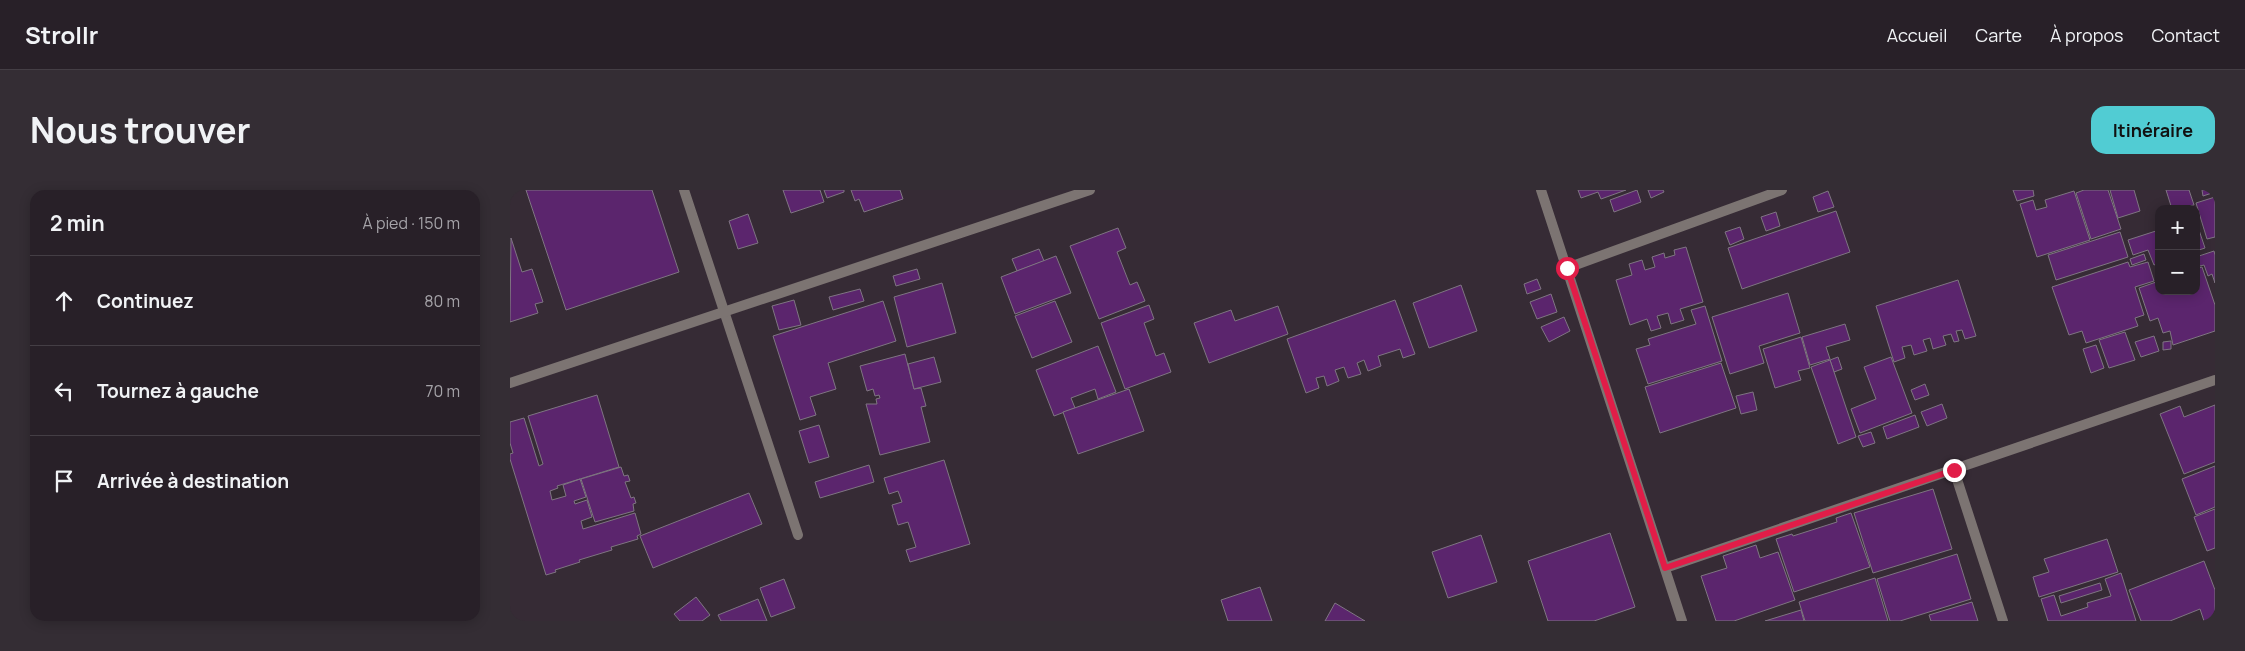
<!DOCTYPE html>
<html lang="fr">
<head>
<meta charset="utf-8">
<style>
	:root { --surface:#282028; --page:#342d34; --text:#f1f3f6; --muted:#a5a3a8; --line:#443e45; --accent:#51ccd3 }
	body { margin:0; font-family:Manrope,sans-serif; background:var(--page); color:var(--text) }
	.controls { position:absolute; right:15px; top:15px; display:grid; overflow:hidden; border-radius:10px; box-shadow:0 2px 12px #0003 }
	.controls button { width:45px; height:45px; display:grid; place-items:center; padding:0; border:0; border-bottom:1px solid var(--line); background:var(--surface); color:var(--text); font:25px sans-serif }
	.stop { position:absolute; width:15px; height:15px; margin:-11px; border:4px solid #e11d48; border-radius:50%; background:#fff }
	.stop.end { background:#e11d48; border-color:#fff; box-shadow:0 1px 5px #0008 }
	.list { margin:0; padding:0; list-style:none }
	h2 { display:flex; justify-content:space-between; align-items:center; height:65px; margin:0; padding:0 20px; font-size:21px }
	h2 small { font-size:16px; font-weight:400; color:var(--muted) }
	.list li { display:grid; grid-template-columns:32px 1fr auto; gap:15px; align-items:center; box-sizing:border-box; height:90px; padding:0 20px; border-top:1px solid var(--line) }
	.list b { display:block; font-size:19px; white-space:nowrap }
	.list em { font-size:16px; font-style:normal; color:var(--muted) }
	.icon { flex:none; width:28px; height:28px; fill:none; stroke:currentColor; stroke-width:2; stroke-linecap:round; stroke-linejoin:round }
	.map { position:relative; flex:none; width:1705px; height:431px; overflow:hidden; border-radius:15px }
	header { display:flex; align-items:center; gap:30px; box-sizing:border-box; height:70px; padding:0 25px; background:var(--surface); border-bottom:1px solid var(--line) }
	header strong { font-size:24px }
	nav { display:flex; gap:28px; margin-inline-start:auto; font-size:18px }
	.intro { display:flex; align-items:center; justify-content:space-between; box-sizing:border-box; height:120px; padding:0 30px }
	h1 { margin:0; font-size:35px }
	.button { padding:12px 22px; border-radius:15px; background:var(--accent); color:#111; font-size:18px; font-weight:700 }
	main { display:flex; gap:30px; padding:0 30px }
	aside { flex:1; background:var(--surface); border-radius:15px; box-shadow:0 2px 12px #0003 }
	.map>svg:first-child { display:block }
</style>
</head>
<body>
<header>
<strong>Strollr</strong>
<nav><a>Accueil</a><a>Carte</a><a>À propos</a><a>Contact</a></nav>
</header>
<div class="intro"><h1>Nous trouver</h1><a class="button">Itinéraire</a></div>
<main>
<aside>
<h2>2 min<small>À pied · 150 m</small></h2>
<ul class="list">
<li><svg class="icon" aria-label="ahead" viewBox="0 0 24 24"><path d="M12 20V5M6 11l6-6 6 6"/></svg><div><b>Continuez</b></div><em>80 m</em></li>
<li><svg class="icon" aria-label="left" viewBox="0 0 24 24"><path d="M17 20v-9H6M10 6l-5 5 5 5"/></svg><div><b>Tournez à gauche</b></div><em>70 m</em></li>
<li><svg class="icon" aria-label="arrive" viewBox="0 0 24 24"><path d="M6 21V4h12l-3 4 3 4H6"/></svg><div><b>Arrivée à destination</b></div></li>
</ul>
</aside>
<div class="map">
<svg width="1705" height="431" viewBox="0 0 1705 431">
	<rect width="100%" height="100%" fill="#362b35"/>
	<g fill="#5b256d" stroke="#7f7582">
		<path d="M 16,0 L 142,0 L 169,82 L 56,120 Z"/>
		<path d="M 273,0 L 310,0 L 314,12 L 281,23 Z"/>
		<path d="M 314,0 L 334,0 L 334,2 L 317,8 Z"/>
		<path d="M 341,0 L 390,0 L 393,9 L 354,22 L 349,9 L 345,11 Z"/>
		<path d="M 1068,0 L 1116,0 L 1091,9 L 1088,2 L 1071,8 Z"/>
		<path d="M 1127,0 L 1131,12 L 1104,22 L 1100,10 Z"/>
		<path d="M 1138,0 L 1153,0 L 1154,2 L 1141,8 Z"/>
		<path d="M 1503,0 L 1523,0 L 1524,6 L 1507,11 Z"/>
		<path d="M 1574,0 L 1598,0 L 1611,39 L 1581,49 L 1566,3 Z"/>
		<path d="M 1600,0 L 1624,0 L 1630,21 L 1608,28 Z"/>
		<path d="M 1656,0 L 1679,0 L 1684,15 L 1662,19 Z"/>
		<path d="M 1692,0 L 1705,0 L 1705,2 L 1693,6 Z"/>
		<path d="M 1318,1 L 1324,17 L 1308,22 L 1303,7 Z"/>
		<path d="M 1564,1 L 1580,50 L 1527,67 L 1510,14 L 1523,10 L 1526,20 L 1537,17 L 1535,10 Z"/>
		<path d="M 1705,7 L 1705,47 L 1697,49 L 1686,13 Z"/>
		<path d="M 1326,21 L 1340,62 L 1232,99 L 1218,58 Z"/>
		<path d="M 1266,22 L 1270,36 L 1256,41 L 1251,27 Z"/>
		<path d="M 238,24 L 248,53 L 228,59 L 219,31 Z"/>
		<path d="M 1686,31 L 1695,58 L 1686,61 Z"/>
		<path d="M 1230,37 L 1234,49 L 1220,55 L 1215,42 Z"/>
		<path d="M 608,38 L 616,58 L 607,62 L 620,95 L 627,92 L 635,111 L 589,129 L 560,56 Z"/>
		<path d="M 1649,40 L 1649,73 L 1644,75 L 1638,60 L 1623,65 L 1618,50 Z"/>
		<path d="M 1610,42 L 1618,67 L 1546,90 L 1538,65 Z"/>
		<path d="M 1,48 L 12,82 L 22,79 L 33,112 L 25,114 L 28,123 L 0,132 Z"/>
		<path d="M 1176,57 L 1193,112 L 1170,119 L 1174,130 L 1161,134 L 1158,123 L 1147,126 L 1151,138 L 1141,141 L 1137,129 L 1120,135 L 1106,90 L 1122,85 L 1119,74 L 1132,70 L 1135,80 L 1145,77 L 1142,67 L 1154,63 L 1155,68 L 1165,65 L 1164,60 Z"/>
		<path d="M 529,59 L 534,71 L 507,81 L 502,69 Z"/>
		<path d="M 1704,61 L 1705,65 L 1705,93 L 1702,84 L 1698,86 L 1694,75 L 1686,77 L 1686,67 Z"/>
		<path d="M 1634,64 L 1636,70 L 1622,75 L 1620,69 Z"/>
		<path d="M 546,66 L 561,103 L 505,124 L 491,87 Z"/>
		<path d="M 1618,72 L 1620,77 L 1638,72 L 1644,91 L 1625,97 L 1634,125 L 1625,128 L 1628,136 L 1576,153 L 1572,141 L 1559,145 L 1542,97 Z"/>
		<path d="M 1692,77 L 1705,115 L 1705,141 L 1663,155 L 1660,141 L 1653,143 L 1648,128 L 1640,131 L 1629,98 L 1649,91 L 1649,101 L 1686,101 L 1686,79 Z"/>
		<path d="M 407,79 L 410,89 L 386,96 L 383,86 Z"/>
		<path d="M 1027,89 L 1031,99 L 1017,104 L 1014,94 Z"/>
		<path d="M 1448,90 L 1466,146 L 1455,149 L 1452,140 L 1446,141 L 1449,151 L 1444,152 L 1441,144 L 1433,146 L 1436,155 L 1423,159 L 1420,148 L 1413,150 L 1417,161 L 1404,165 L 1401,155 L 1392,157 L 1395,168 L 1384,172 L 1366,116 Z"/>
		<path d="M 432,93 L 446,143 L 397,157 L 384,107 Z"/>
		<path d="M 951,95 L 967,141 L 919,158 L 903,113 Z"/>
		<path d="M 350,99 L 354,111 L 323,120 L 319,107 Z"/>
		<path d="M 1278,103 L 1290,143 L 1249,156 L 1254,173 L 1220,184 L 1202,127 Z"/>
		<path d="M 1041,104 L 1047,122 L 1027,129 L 1020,112 Z"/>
		<path d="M 284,110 L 291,135 L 269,140 L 262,116 Z"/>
		<path d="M 885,110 L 905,164 L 893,168 L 890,159 L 868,166 L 871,176 L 858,181 L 854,170 L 847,173 L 851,184 L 838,188 L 834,177 L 825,180 L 829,191 L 817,196 L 814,186 L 806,188 L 809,198 L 796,203 L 777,149 Z"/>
		<path d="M 373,111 L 386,151 L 318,173 L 326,199 L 300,207 L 306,225 L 290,230 L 263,146 Z"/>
		<path d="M 545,111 L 562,152 L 522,168 L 505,126 Z"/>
		<path d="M 639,115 L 644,129 L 634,133 L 646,166 L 654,163 L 661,182 L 615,199 L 591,133 Z"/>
		<path d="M 768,116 L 778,144 L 699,173 L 684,133 L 721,120 L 725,131 Z"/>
		<path d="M 1195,116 L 1212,171 L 1138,194 L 1126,159 L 1140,155 L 1138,149 L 1186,134 L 1181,120 Z"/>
		<path d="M 1054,127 L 1060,141 L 1039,152 L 1031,137 Z"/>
		<path d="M 1335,134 L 1340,150 L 1316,157 L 1320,169 L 1300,175 L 1292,147 Z"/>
		<path d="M 1615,142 L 1625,170 L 1599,178 L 1589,150 Z"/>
		<path d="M 1644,146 L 1649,161 L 1631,167 L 1625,152 Z"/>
		<path d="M 1291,147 L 1300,178 L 1288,181 L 1291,190 L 1265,198 L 1253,159 Z"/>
		<path d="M 1661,151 L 1661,159 L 1653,160 L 1653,152 Z"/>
		<path d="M 1586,155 L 1594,178 L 1581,183 L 1573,159 Z"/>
		<path d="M 588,156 L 606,202 L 588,209 L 585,199 L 561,208 L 565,218 L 544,226 L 526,180 Z"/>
		<path d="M 395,164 L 404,199 L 411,198 L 416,216 L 411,217 L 420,252 L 370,265 L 356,214 L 367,214 L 366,209 L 370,208 L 369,205 L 365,206 L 363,199 L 357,201 L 350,176 Z"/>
		<path d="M 424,167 L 431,192 L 404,199 L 398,174 Z"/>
		<path d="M 1328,167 L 1332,179 L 1324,182 L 1320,170 Z"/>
		<path d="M 1381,167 L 1402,223 L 1350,243 L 1341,219 L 1366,209 L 1354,177 Z"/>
		<path d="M 1320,170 L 1346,247 L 1328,254 L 1301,177 Z"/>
		<path d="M 1211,173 L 1226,218 L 1150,243 L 1135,197 Z"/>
		<path d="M 1415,194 L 1419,205 L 1405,210 L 1401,200 Z"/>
		<path d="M 619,199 L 634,241 L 568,264 L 553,222 Z"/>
		<path d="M 1243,202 L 1247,220 L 1231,224 L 1226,206 Z"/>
		<path d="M 87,205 L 109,277 L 47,296 L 48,298 L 40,301 L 42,310 L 56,306 L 53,295 L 70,289 L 76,307 L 64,311 L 65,314 L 77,310 L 82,327 L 71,331 L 73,339 L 125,323 L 131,344 L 127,346 L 128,349 L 101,357 L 102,360 L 69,370 L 70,372 L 45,380 L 46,382 L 36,385 L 0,269 L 0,264 L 3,263 L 0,253 L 0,232 L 14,228 L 29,276 L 33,274 L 18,226 Z"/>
		<path d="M 1432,214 L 1437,228 L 1417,236 L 1411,222 Z"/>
		<path d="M 1705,215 L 1705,272 L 1674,284 L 1650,224 L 1670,216 L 1674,227 Z"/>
		<path d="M 1405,225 L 1409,237 L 1377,249 L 1373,237 Z"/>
		<path d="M 309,235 L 319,267 L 299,273 L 289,241 Z"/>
		<path d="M 1361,242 L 1365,253 L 1353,257 L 1348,246 Z"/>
		<path d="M 434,270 L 460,354 L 400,372 L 396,360 L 406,357 L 398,332 L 388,335 L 382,315 L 392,312 L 388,301 L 379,304 L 374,288 Z"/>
		<path d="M 359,275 L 364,292 L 310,308 L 305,292 Z"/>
		<path d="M 1705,276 L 1705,317 L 1686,325 L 1672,289 Z"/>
		<path d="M 111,277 L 114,286 L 118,285 L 120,291 L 115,292 L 121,308 L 124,307 L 126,313 L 123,314 L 124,321 L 85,332 L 71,289 Z"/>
		<path d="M 1423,299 L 1442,359 L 1363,383 L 1344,323 Z"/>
		<path d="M 239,303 L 252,334 L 143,378 L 130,346 Z"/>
		<path d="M 1705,319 L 1705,358 L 1697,361 L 1684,327 Z"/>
		<path d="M 1341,323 L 1360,377 L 1284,402 L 1266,349 L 1282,344 L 1283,346 L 1327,332 L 1326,328 Z"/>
		<path d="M 1100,343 L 1125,417 L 1084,431 L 1038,431 L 1018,371 Z"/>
		<path d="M 971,345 L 987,392 L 938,408 L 922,362 Z"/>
		<path d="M 1597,349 L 1608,382 L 1529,407 L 1523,387 L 1539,382 L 1534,369 Z"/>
		<path d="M 1246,355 L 1250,368 L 1268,362 L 1285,410 L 1224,431 L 1206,431 L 1191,386 L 1217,378 L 1213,366 Z"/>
		<path d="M 1447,364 L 1461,409 L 1390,431 L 1380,431 L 1367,389 Z"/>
		<path d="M 1694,371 L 1705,400 L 1705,431 L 1694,431 L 1690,419 L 1660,431 L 1631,431 L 1619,400 Z"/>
		<path d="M 1611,383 L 1626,431 L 1538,431 L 1531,409 L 1544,405 L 1551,426 L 1578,417 L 1577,413 L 1601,406 L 1595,389 Z"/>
		<path d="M 1365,388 L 1378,431 L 1295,431 L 1289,412 Z"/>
		<path d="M 274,389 L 285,418 L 261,427 L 250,398 Z"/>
		<path d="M 1590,393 L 1592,400 L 1551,413 L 1549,406 Z"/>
		<path d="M 750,397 L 762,431 L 718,431 L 711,410 Z"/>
		<path d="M 186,407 L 200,425 L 192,431 L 170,431 L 164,424 Z"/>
		<path d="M 248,409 L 257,431 L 211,431 L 208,425 Z"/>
		<path d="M 1462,412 L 1468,431 L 1421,431 L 1419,425 Z"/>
		<path d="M 825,413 L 855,431 L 815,431 Z"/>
		<path d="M 1291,420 L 1294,431 L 1255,431 Z"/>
	</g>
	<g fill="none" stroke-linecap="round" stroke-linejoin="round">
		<g stroke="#7c7472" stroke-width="10">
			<path d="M 174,0 L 288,345"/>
			<path d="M 1031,0 L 1172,431"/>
			<path d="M 1057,78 L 1272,0"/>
			<path d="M 0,193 L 580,0"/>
			<path d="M 1444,280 L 1493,431"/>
			<path d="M 1155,378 L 1705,190"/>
		</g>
	</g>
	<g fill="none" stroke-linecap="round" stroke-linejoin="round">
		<path stroke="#e11d48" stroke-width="6" d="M 1057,78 L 1155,378 L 1444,280"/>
	</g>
</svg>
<div class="controls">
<button>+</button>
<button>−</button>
</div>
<div class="stop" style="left:1057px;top:78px"></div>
<div class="stop end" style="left:1444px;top:280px"></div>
</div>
</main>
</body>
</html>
